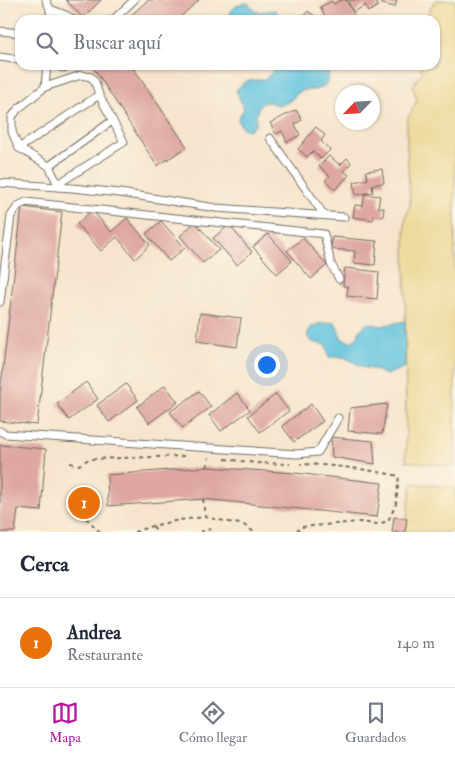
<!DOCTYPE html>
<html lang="es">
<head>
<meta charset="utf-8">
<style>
	:root { --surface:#fff; --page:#f2f2f3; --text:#1f2937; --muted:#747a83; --line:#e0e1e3; --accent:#b5179e }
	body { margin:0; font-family:"IM FELL Double Pica",serif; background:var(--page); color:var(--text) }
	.compass { position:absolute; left:335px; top:85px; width:45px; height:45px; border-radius:50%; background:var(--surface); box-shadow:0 1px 4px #0004; rotate:245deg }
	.you { position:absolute; left:266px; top:364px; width:18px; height:18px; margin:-12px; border:4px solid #fff; border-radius:50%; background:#1a73e8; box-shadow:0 0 0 8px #1a73e833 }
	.badge { display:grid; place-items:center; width:32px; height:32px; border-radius:50%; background:var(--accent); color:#fff; font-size:16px; font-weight:700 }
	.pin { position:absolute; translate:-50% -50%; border:2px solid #fff; box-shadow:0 1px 5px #0006 }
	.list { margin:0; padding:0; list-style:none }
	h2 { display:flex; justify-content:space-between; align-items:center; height:65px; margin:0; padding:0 20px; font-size:21px }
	h2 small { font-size:16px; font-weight:400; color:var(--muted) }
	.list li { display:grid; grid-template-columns:32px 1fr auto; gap:15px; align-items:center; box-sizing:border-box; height:90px; padding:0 20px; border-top:1px solid var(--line) }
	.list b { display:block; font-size:19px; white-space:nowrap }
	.list p { margin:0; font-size:16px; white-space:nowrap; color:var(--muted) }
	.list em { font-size:16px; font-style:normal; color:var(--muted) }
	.icon { flex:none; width:28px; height:28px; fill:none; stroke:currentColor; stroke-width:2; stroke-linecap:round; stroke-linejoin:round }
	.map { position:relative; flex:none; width:455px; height:532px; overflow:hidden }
	.search { position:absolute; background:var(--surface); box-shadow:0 1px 4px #0004; left:15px; right:15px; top:15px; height:55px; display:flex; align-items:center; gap:12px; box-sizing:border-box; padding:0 18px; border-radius:15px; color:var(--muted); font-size:19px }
	.sheet { height:155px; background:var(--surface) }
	nav { display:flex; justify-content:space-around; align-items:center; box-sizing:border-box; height:70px; border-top:1px solid var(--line); background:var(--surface); font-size:14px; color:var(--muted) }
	nav a { display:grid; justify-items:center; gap:2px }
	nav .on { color:var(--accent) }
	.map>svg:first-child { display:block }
</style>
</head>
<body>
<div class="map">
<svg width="455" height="532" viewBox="0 0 455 532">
	<rect width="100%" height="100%" fill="#fcf5e5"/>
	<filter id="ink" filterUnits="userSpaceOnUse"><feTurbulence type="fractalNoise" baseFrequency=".02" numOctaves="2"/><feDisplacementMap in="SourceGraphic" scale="10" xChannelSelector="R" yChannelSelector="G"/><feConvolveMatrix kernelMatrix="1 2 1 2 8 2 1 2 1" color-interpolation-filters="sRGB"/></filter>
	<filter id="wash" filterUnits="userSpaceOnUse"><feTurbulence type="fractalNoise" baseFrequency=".0096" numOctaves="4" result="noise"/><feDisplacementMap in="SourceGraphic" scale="20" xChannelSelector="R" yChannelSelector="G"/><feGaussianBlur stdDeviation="1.12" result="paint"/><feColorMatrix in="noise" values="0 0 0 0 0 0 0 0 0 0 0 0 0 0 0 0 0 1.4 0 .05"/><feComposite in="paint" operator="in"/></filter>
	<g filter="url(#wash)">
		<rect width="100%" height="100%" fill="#f6e5cc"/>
		<g fill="#eeda9e" stroke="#8c8264">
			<path d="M 435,0 L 455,0 L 455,467 L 406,461 L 405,220 L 410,205 L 407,150 L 407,120 L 417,101 L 413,86 L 422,72 L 420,65 L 435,65 L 435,20 L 425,20 Z"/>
			<path d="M 412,483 L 455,488 L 455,532 L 405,532 Z"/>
		</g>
		<g fill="#61c3df" stroke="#467785">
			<path d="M 248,3 L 256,12 L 275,10 L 278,13 L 280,20 L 229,20 C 229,8 237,4 248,3 Z"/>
			<path d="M 276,65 L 325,65 C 333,78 328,88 313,90 C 309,90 305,89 301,91 C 295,94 292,101 286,103 C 277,108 273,102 267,102 C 256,103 256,117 256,125 L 248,130 L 243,128 L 239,123 L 238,118 L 244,109 L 236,90 L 242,84 L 247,81 L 265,79 L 272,72 Z"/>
			<path d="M 405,321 L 405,367 L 386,375 L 373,369 L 365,368 L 344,357 L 329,357 L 326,345 L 312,342 L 307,336 L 310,328 L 318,324 L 335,322 L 342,339 L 351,342 L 358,337 L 359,331 L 368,323 L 381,326 Z"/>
		</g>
		<g id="blocks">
			<g fill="#dea7a2">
				<path d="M 66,0 L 101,0 L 83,18 Z"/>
				<path d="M 148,0 L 199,0 L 177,20 L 126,20 Z"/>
				<path d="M 341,0 L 346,0 L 356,19 L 327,20 L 320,7 L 332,1 L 334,4 Z"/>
				<path d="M 347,0 L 375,0 L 378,6 L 368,12 L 365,5 L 354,12 Z"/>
				<path d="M 383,0 L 397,0 L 395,7 L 382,4 Z"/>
				<path d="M 308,11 L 321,20 L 301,20 Z"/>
				<path d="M 92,65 L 131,65 L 187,147 L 157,166 Z"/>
				<path d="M 296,110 L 302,120 L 295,124 L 300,135 L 287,142 L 282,131 L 276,134 L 270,123 Z"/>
				<path d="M 316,127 L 325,135 L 321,141 L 330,150 L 321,159 L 313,151 L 307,157 L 298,149 Z"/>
				<path d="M 329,156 L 340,165 L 347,158 L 351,163 L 344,171 L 349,175 L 335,190 L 325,180 L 330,176 L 319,166 Z"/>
				<path d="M 382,169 L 384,183 L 372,185 L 373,192 L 356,195 L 354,182 L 368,179 L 366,171 Z"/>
				<path d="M 365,194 L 380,196 L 378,207 L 384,208 L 383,217 L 374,216 L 373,220 L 353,217 L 355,205 L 363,206 Z"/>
				<path d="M 22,207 L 62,212 L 37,425 L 0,421 L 0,393 Z"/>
				<path d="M 92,210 L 111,232 L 127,218 L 150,245 L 135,259 L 117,237 L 101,251 L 77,224 Z"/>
				<path d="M 161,221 L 185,248 L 169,261 L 146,234 Z"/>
				<path d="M 195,222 L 219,250 L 203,263 L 180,236 Z"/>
				<path d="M 229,225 L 252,252 L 237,265 L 213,238 Z"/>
				<path d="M 268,234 L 292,261 L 277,274 L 253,247 Z"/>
				<path d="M 332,237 L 377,241 L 375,265 L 354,263 L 355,251 L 331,249 Z"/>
				<path d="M 303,238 L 327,265 L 311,279 L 287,251 Z"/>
				<path d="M 345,268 L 379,272 L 377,299 L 347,296 L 348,286 L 343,286 Z"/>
				<path d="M 200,313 L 241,318 L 237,347 L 197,341 Z"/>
				<path d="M 86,382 L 98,399 L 69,420 L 57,404 Z"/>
				<path d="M 126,384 L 138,400 L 109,422 L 97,405 Z"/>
				<path d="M 165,385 L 178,402 L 149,423 L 137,407 Z"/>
				<path d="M 199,391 L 211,407 L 183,428 L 170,412 Z"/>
				<path d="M 237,393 L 250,410 L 221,431 L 209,415 Z"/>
				<path d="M 276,394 L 289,411 L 260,432 L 248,416 Z"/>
				<path d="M 311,404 L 323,421 L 294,442 L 282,426 Z"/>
				<path d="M 387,404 L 382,434 L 348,431 L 350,408 Z"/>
				<path d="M 331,437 L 373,441 L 375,464 L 332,457 Z"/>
				<path d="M 0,445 L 46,449 L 41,511 L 18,509 L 15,532 L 0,532 Z"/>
				<path d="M 207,467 L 295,473 L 382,483 L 377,517 L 203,499 L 108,506 L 107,475 Z"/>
				<path d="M 394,517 L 407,519 L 405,532 L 392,532 Z"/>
			</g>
		</g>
	</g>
	<g filter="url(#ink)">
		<use href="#blocks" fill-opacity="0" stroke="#726c63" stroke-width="1"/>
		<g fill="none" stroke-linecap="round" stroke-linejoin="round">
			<g stroke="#726c63" stroke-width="9">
				<g id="lane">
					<path d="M 46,0 L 50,9 L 51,20"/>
					<path d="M 50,9 L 68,16 L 73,20"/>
					<path d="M 113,20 L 134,0"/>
					<path d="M 0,31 L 20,33"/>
					<path d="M 0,57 L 20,60"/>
					<path d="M 47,65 L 45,87 L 18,109 L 12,117 L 12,132 L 19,148 L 49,166 L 59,187"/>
					<path d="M 54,65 L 63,68 L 72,65"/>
					<path d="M 45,87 L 81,75 L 91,77 L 95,82 L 99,95 L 124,142 L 58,184"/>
					<path d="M 270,138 L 324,215"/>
					<path d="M 19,148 L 99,95"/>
					<path d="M 49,166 L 112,121"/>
					<path d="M 0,183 L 72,188 L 120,193 L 216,208 L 344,217"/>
					<path d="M 0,302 L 11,216 L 18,206 L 26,202 L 324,234 L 331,264 L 339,279"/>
					<path d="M 0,431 L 5,434 L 297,454 L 318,452 L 338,418"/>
				</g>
			</g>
			<g stroke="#726c63" stroke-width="2" stroke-dasharray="4 4" stroke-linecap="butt">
				<path d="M 225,459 L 256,463 L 290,464"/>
				<path d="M 70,463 L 79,465 L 89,459 L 188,456"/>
				<path d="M 207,467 L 209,457"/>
				<path d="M 203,499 L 205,517"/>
				<path d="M 86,518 L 100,532"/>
				<path d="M 153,526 L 157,532"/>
				<path d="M 134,532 L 152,526 L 179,520 L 205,517 L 244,525 L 254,532"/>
				<path d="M 200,532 L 210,529 L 212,532"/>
				<path d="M 296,532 L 301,527 L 358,522 L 378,524 L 388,521 L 396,504 L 399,476 C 367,469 333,465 300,464"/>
			</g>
			<use href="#lane" stroke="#fff" stroke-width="7"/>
		</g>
	</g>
</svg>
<svg class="compass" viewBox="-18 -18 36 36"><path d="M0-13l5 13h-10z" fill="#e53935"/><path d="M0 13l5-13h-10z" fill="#747a83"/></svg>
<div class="you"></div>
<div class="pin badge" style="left:84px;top:503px;background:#e8710a">1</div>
<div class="search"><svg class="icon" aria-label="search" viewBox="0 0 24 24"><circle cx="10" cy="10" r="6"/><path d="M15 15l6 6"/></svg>Buscar aquí</div>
</div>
<section class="sheet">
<h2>Cerca<small></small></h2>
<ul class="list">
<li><span class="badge" style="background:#e8710a">1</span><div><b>Andrea</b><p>Restaurante</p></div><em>140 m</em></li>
</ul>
</section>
<nav>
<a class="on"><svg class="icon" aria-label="map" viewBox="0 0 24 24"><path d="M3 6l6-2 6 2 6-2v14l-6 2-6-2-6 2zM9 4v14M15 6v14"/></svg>Mapa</a>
<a><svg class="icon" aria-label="directions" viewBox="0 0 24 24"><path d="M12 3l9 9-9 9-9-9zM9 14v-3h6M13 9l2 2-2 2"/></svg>Cómo llegar</a>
<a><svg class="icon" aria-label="saved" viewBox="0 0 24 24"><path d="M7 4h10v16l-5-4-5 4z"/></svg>Guardados</a>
</nav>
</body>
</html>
